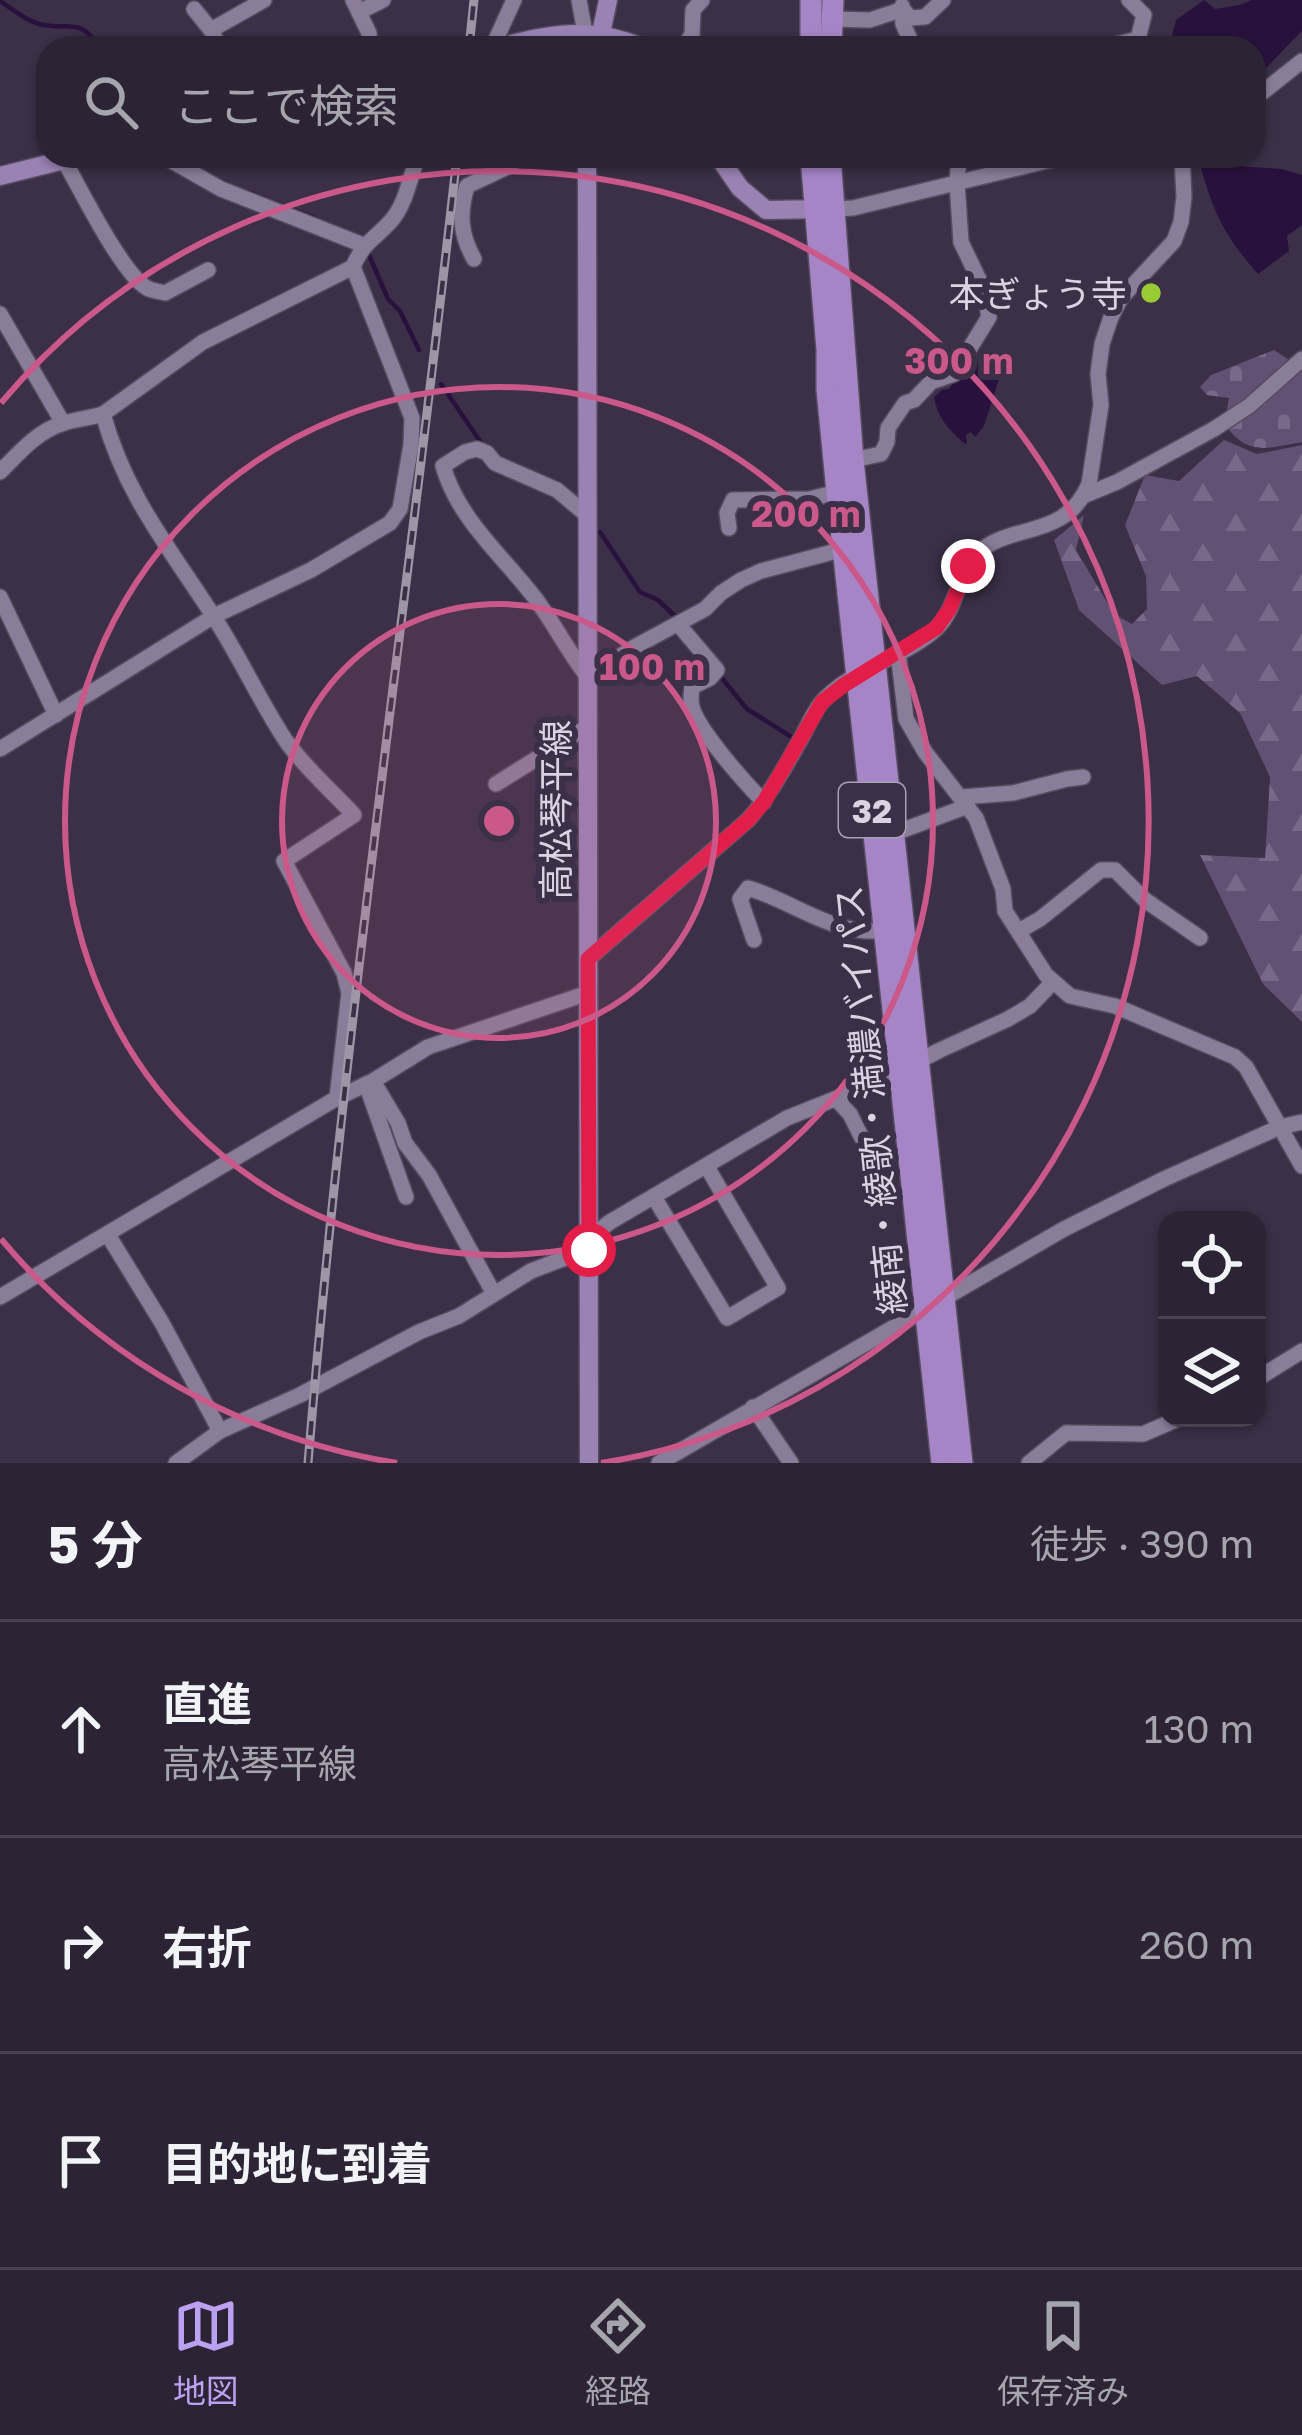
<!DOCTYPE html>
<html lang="ja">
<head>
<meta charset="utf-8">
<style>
	:root { --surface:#2c2435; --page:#342c3d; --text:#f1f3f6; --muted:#a6a4ad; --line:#484150; --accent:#bca0f2 }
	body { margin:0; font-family:"Golos Text","Noto Sans JP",sans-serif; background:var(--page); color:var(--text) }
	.controls { position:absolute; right:36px; bottom:36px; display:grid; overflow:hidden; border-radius:24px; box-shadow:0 3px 9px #0004 }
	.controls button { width:108px; height:108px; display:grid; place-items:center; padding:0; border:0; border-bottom:3px solid var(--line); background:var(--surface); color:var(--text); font:60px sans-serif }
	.stop { position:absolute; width:36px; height:36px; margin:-27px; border:9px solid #e11d48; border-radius:50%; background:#fff }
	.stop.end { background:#e11d48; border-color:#fff; box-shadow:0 3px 12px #0008 }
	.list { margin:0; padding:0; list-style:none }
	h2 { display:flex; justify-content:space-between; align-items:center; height:156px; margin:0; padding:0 48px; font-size:51px }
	h2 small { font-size:39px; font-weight:400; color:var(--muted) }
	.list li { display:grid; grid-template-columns:78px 1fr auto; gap:36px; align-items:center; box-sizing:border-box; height:216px; padding:0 48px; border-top:3px solid var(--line) }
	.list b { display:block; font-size:45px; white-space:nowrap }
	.list p { margin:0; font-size:39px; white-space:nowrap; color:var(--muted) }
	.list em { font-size:39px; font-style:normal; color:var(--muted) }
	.icon { flex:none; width:66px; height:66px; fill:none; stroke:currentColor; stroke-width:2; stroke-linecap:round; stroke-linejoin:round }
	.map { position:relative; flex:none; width:1302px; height:1463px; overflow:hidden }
	.search { position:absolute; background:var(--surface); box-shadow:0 3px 9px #0004; left:36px; right:36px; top:36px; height:132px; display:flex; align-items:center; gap:30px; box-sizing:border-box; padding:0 42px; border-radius:36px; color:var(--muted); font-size:45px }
	.sheet { height:804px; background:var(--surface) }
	nav { display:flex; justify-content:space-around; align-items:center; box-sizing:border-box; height:168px; border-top:3px solid var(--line); background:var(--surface); font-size:33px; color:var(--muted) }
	nav a { display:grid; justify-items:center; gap:6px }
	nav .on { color:var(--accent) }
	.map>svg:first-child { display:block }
</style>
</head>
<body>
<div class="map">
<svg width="1302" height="1463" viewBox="0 0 1302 1463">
	<defs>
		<pattern id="forest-firs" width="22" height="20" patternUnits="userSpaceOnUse" patternTransform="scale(3)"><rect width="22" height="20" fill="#615173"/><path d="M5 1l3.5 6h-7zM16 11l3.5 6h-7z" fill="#776987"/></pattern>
		<pattern id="cemetery-stones" width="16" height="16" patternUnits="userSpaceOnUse" patternTransform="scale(3)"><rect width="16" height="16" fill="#615173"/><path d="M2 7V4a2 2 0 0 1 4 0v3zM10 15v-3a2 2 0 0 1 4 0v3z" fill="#776987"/></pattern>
	</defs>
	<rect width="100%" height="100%" fill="#3b3047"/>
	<path fill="url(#forest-firs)" d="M 1224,440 L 1257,454 L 1302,445 L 1302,1022 L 1263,984 L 1200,855 L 1265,858 L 1270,777 L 1240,713 L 1197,676 L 1162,685 L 1079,610 L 1054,540 L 1084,515 L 1076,550 L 1114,614 L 1132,624 L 1147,609 L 1146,576 L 1125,525 L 1145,475 L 1179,481 Z"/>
	<g fill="url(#cemetery-stones)">
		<path d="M 1274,350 L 1294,363 L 1226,415 L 1229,398 L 1207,395 L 1200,387 L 1211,375 Z"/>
		<path d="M 1302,364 L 1302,442 C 1267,448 1249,457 1225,425 Z"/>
	</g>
	<g fill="#29113d">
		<path d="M 1204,0 L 1215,9 L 1239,5 L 1252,0 L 1302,0 L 1302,31 L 1254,80 L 1254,48 L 1169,48 L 1176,20 Z"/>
		<path d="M 1200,156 L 1211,156 L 1220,165 L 1282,169 L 1302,175 L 1302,225 L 1287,236 L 1289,251 L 1258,274 C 1223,234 1213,212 1199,161 Z"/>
		<path d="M 976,350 L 982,350 L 977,353 L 977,359 L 984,368 L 990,370 L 997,365 L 1001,373 L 984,426 L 975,437 L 971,432 L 966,435 L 967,443 L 965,444 C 949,430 938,419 934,397 L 942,390 L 949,389 Z"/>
	</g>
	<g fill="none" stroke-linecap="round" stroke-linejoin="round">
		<g stroke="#29113d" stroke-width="4.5">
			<path d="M 0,1 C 11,8 24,19 36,23 C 65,33 80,14 99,48"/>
			<path d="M 179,156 L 200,169"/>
			<path d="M 248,192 L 315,218"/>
			<path d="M 369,255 L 388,299 L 400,311 L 419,350"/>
			<path d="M 441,384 L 482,444"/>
			<path d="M 600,532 L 640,592 L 658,600 L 677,618"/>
			<path d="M 721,677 L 747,709 L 793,738"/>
		</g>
		<g stroke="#564c60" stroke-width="18">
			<g id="minor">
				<path d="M 353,0 L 369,33 L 370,48"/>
				<path d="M 579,0 L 585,33"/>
				<path d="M 1129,0 L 1144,15 L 1138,39 L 1140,48"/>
				<path d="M 902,6 L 903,24 L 914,48"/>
				<path d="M 194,9 L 211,30 L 220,48"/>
				<path d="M 359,12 L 383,0"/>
				<path d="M 832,19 L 870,20 L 903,9 L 910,18 L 925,17 L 943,0"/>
				<path d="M 211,30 L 264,0"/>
				<path d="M 492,48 L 514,0"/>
				<path d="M 684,48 L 692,34 L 693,10 L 702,0"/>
				<path d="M 1102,48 L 1138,39"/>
				<path d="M 1254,99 L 1302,61"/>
				<path d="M 163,156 L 221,189 L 363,245"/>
				<path d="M 64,160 C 79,187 123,275 147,288 C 152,291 159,291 165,293 L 208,270"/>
				<path d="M 834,209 L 853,208 L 1067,156"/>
				<path d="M 474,259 C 460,234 459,213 467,186 L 507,167 L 520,156"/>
				<path d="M 0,314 L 63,423"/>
				<path d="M 103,414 C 125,494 168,546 212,614 C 239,655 259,700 286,741 C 305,768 332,791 354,815 L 284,861 L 344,973 L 349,993 L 337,1098"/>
				<path d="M 0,472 C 19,453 37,431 64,423 C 77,419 90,418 103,414 L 203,342 L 353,267"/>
				<path d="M 1083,496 L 1117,482 L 1214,429 L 1249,406 L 1302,359"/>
				<path d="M 588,516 L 557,490 L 495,463 L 487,453 L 477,449 L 465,452 L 443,466 C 458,519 502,555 535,598 C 554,623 568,652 588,677 L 636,646 L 705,609 L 721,593 L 741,580 L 761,571 L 844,549"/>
				<path d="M 729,528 L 727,513 L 733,500 L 810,499 L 837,492 L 853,460 L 881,454 L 887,442 L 888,428 L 905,403 L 914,400 L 931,382 L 954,374 L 989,317 L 984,290 L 961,242 L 957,183 L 959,156"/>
				<path d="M 0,597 L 56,715"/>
				<path d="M 678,624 L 717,670 L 710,678 L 692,687 C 691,695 690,700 692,707 C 698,730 746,784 764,802"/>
				<path d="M 898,652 L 906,719 L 925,752 L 976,818 L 1003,889 L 1005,911 L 1046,975 L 1070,996 L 1115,1006 L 1235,1057 L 1246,1067 L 1302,1166"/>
				<path d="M 0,749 L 214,616 L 311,570 L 390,523 L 400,509 L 411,445 L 412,418 L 353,267 C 363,242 374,240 391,221 C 406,204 410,177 418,156"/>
				<path d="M 496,784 L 587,727"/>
				<path d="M 962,797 L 1013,793 L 1067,779 L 1083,777"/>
				<path d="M 895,833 L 968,806"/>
				<path d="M 1019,931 L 1040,919 L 1101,870 L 1115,870 L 1145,900 L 1200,938"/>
				<path d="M 754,940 L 740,899 L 748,888 C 793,901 836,938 885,930"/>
				<path d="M 588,959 L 748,820 C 770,795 786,765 803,735 C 808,725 814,712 821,703 C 849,669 905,658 937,628 C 957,608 957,575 976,555 C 1009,521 1064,542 1089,484 L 1101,405 L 1098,374 L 1102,344 L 1111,317 L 1121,298 L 1174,241 L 1181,222 L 1184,197 L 1182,156"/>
				<path d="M 373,1081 L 398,1123 L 405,1143 L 429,1175 L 494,1294"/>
				<path d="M 366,1084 L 406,1197"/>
				<path d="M 837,1100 L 850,1114 L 862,1138"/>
				<path d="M 654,1197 L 727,1318 L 778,1288 L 707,1167"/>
				<path d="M 108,1235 L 162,1323 L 220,1431"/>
				<path d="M 589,1238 L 610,1222 L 787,1118 L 887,1078 L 938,1051 L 1008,1019 L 1030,1006 L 1052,983"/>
				<path d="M 0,1297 L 337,1098 L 373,1081 L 428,1047 L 588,993"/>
				<path d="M 1257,1379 L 1302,1351"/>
				<path d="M 753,1407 L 791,1463"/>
				<path d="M 176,1463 L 220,1431 L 300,1395 L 419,1332 L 459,1316 L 531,1271 L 589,1249"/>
				<path d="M 659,1463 L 1064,1229 L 1164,1179 L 1280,1127 L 1302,1122"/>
				<path d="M 1029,1463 L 1066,1433 L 1143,1434 L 1180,1418"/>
			</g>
		</g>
		<g stroke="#564c60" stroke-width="21">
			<g id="major">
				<path d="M 496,48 C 550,34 590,25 644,48"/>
				<path d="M 598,48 L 608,0"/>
				<path d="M 587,156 L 589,1463"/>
				<path d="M 718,156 L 740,188 L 766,210 L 829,209"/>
				<path d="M 0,176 L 80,156"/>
			</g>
		</g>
		<g stroke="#564c60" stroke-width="24">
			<g id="highway">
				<path d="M 811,48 L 811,0"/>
				<path d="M 831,48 L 833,0"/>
				<path d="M 811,156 L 827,350 L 827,390 L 837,492 L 942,1463"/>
				<path d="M 830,156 L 853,460 L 962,1463"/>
			</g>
		</g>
		<use href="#minor" stroke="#8a7d99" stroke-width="15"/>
		<use href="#major" stroke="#9a82b4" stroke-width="18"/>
		<use href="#highway" stroke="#a585c6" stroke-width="21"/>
		<g stroke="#9e95a7" stroke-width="9">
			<g id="rail">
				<path d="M 469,48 L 474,0"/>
				<path d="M 308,1463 C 344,1026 409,592 457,156"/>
			</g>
		</g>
		<use href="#rail" stroke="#3b3047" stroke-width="4.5" stroke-dasharray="14" stroke-linecap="butt"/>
	</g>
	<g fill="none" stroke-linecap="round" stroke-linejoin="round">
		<path stroke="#e11d48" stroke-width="15" d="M 589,1250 L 588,959 L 748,820 L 764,802 L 822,702 L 844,685 L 936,628 L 949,610 L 968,566"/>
	</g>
	<circle cx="499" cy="821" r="217" fill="#ca598a" fill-opacity=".12"/>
	<g fill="none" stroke="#ca598a" stroke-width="6">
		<circle cx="499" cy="821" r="217"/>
		<circle cx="499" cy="821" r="434"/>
		<path d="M397 1463A650 650 0 0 1 1 1239M1 403A650 650 0 1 1 601 1463"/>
	</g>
	<circle fill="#99cb35" stroke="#3b3047" stroke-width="4.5" cx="1151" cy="293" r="12"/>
	<g text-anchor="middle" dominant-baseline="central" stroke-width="12" stroke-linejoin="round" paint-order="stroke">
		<rect fill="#3b3047" stroke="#aaa2b4" stroke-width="3" x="839" y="783" width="66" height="54" rx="9"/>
		<g font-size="33" font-weight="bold" fill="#dad3e2">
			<text x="872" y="810">32</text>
		</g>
		<g font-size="36" fill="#dad3e2" stroke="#3b3047" text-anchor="end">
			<text x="1127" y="293">本ぎょう寺</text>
		</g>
		<g font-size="36" fill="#dad3e2" stroke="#3b3047">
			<text transform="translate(555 810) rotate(-90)">高松琴平線</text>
			<text transform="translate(870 1100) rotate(-96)">綾南・綾歌・満濃バイパス</text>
		</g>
	</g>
	<circle cx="499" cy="821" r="18" fill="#ca598a" stroke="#3b3047" stroke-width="6"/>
	<g font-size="36" text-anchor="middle" font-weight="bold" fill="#ca598a" stroke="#3b3047" stroke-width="12" stroke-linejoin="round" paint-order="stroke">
		<text x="959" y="374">300 m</text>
		<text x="806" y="527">200 m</text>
		<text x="652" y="680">100 m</text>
	</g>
</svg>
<div class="controls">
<button><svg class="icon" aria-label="locate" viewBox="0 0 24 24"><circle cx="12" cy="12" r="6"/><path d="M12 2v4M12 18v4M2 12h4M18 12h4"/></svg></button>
<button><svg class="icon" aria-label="layers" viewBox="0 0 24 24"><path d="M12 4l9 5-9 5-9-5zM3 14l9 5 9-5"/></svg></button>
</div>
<div class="stop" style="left:589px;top:1250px"></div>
<div class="stop end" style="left:968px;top:566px"></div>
<div class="search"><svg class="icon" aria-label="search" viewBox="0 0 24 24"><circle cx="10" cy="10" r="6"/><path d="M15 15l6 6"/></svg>ここで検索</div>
</div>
<section class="sheet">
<h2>5 分<small>徒歩 · 390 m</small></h2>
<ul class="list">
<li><svg class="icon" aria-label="ahead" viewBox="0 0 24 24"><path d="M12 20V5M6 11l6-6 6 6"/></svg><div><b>直進</b><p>高松琴平線</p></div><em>130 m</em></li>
<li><svg class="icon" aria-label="right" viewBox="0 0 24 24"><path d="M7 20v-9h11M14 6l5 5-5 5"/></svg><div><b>右折</b></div><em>260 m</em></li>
<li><svg class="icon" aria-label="arrive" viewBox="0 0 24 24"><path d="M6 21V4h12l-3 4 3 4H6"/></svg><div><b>目的地に到着</b></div></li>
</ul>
</section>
<nav>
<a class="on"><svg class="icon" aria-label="map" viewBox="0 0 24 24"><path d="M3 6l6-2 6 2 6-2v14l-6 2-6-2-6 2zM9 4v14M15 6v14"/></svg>地図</a>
<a><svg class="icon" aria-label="directions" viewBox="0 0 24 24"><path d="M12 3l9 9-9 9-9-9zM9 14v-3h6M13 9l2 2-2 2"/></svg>経路</a>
<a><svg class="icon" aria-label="saved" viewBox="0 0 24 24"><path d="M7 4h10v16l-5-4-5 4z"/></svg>保存済み</a>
</nav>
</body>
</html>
